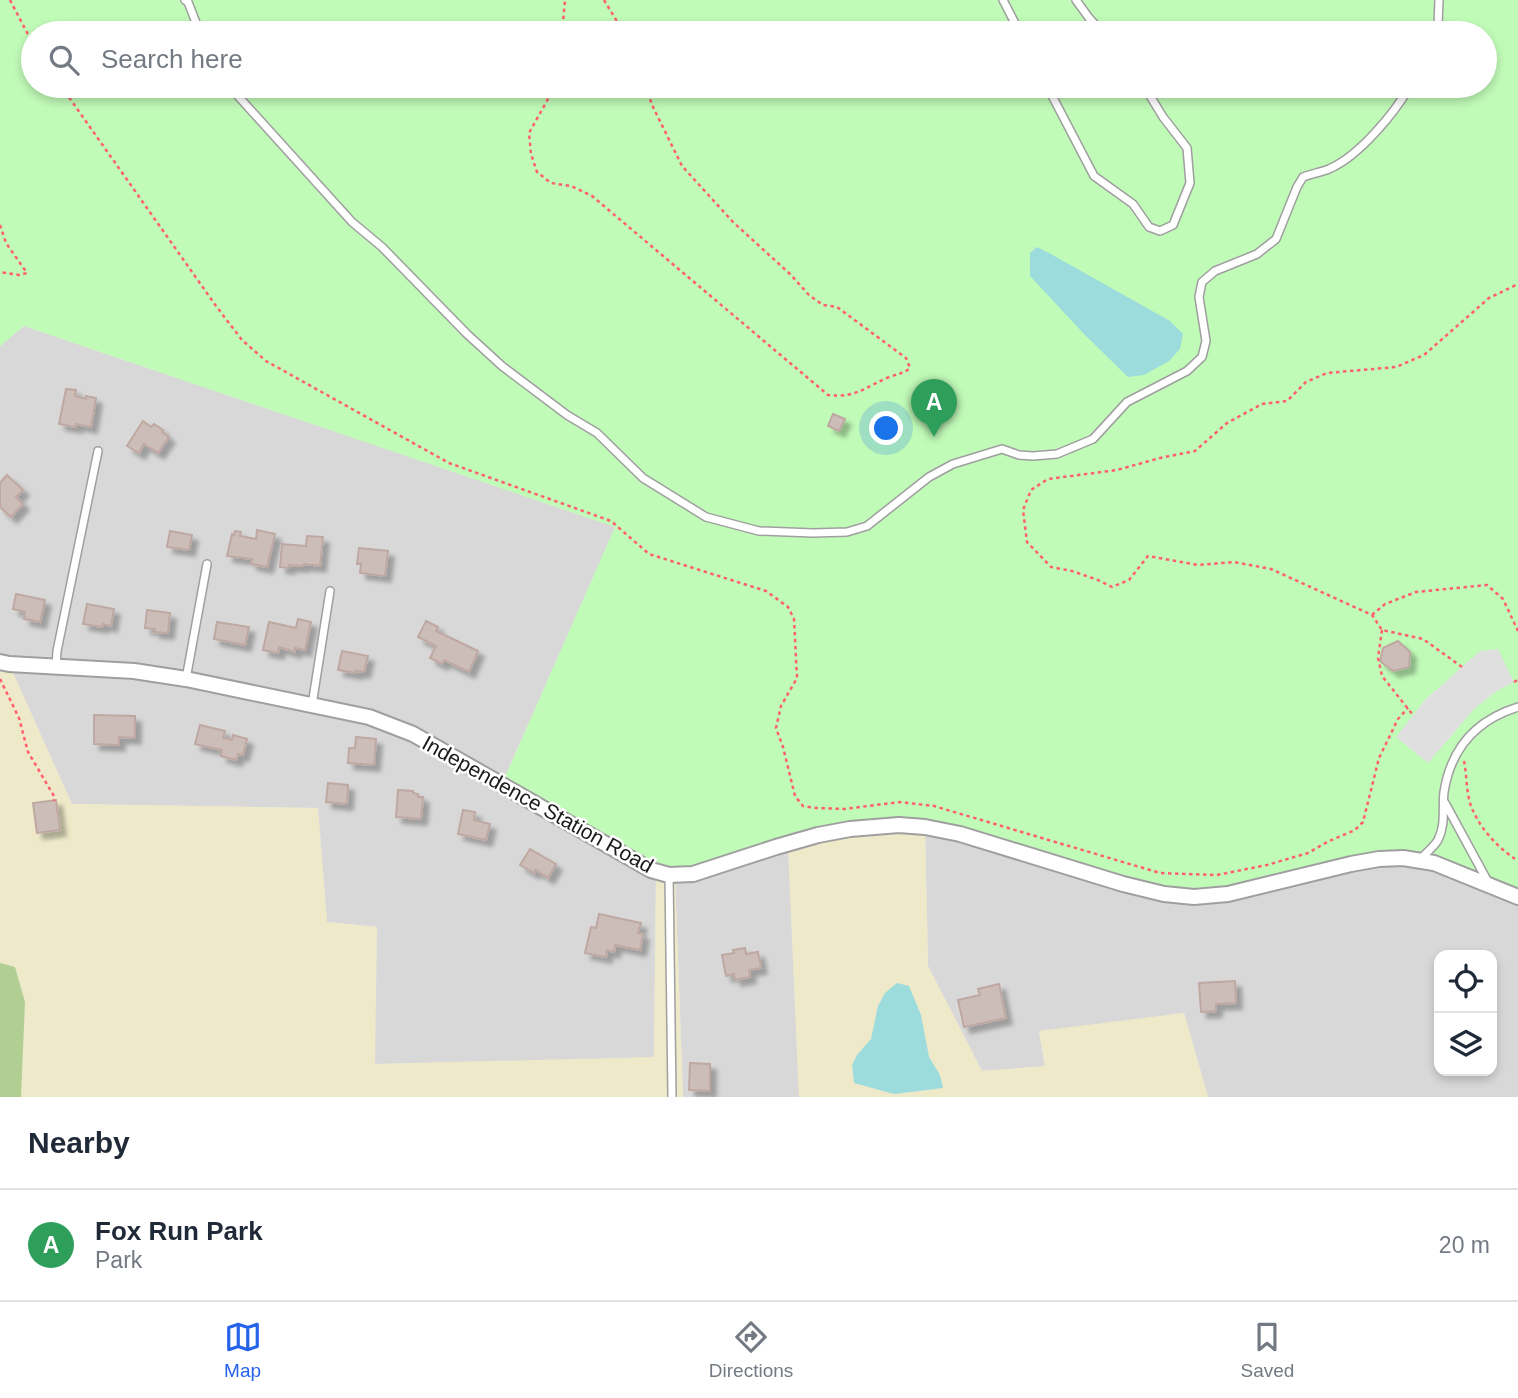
<!DOCTYPE html>
<html lang="en">
<head>
<meta charset="utf-8">
<style>
	:root { --surface:#fff; --page:#f6f6f7; --text:#1f2937; --muted:#747a83; --line:#e0e1e3; --accent:#2563eb }
	body { margin:0; font-family:Helvetica,sans-serif; background:var(--page); color:var(--text) }
	.controls { position:absolute; right:21px; bottom:21px; display:grid; overflow:hidden; border-radius:14px; box-shadow:0 4px 10px #0003 }
	.controls button { width:63px; height:63px; display:grid; place-items:center; padding:0; border:0; border-bottom:2px solid var(--line); background:var(--surface); color:var(--text); font:35px sans-serif }
	.you { position:absolute; left:887px; top:429px; width:24px; height:24px; margin:-18px; border:5px solid #fff; border-radius:50%; background:#1a73e8; box-shadow:0 0 0 10px #1a73e833 }
	.badge { display:grid; place-items:center; width:46px; height:46px; border-radius:50%; background:var(--accent); color:#fff; font-size:23px; font-weight:700 }
	.pin { position:absolute; translate:-50% -58px; filter:drop-shadow(0 2px 4px #0008) }
	.pin::after { content:''; position:absolute; top:37px; width:24px; height:21px; background:inherit; clip-path:polygon(0 0,100% 0,50% 100%) }
	.list { margin:0; padding:0; list-style:none }
	h2 { display:flex; justify-content:space-between; align-items:center; height:91px; margin:0; padding:0 28px; font-size:30px }
	h2 small { font-size:23px; font-weight:400; color:var(--muted) }
	.list li { display:grid; grid-template-columns:46px 1fr auto; gap:21px; align-items:center; box-sizing:border-box; height:112px; padding:0 28px; border-top:2px solid var(--line) }
	.list b { display:block; font-size:26px; white-space:nowrap }
	.list p { margin:0; font-size:23px; white-space:nowrap; color:var(--muted) }
	.list em { font-size:23px; font-style:normal; color:var(--muted) }
	.icon { flex:none; width:38px; height:38px; fill:none; stroke:currentColor; stroke-width:2; stroke-linecap:round; stroke-linejoin:round }
	.map { position:relative; flex:none; width:1518px; height:1097px; overflow:hidden }
	.search { position:absolute; background:var(--surface); box-shadow:0 4px 10px #0003; left:21px; right:21px; top:21px; height:77px; display:flex; align-items:center; gap:18px; box-sizing:border-box; padding:0 24px; border-radius:38px; color:var(--muted); font-size:26px }
	.sheet { height:203px; background:var(--surface) }
	nav { display:flex; justify-content:space-around; align-items:center; box-sizing:border-box; height:98px; border-top:2px solid var(--line); background:var(--surface); font-size:19px; color:var(--muted) }
	nav a { display:grid; justify-items:center; gap:4px }
	nav .on { color:var(--accent) }
	.map>svg:first-child { display:block }
</style>
</head>
<body>
<div class="map">
<svg width="1518" height="1097" viewBox="0 0 1518 1097">
	<defs>
		<filter id="shadow"><feDropShadow dx="6" dy="6" stdDeviation="2" flood-color="#0004"/></filter>
	</defs>
	<rect width="100%" height="100%" fill="#ede6df"/>
	<g fill="#d9d8d8" fill-rule="evenodd">
		<path d="M 24,326 L 616,527 L 502,783 L 656,872 L 654,1058 L 374,1064 L 377,927 L 327,922 L 318,808 L 72,804 L 9,664 L 0,662 L 0,346 Z"/>
		<path d="M 925,827 L 1403,858 L 1518,897 L 1518,1097 L 1208,1097 L 1184,1013 L 1039,1032 L 1045,1066 L 982,1071 L 928,966 ZM 1439,955 L 1492,955 L 1492,1071 L 1439,1071 Z"/>
		<path d="M 788,844 L 799,1097 L 683,1097 L 675,875 Z"/>
	</g>
	<g fill="#eee9c9">
		<path d="M 0,662 L 9,664 L 72,804 L 318,808 L 327,922 L 377,927 L 375,1064 L 654,1057 L 656,872 L 675,875 L 683,1097 L 21,1097 L 25,1002 L 15,967 L 0,963 Z"/>
		<path d="M 925,827 L 928,966 L 982,1071 L 1045,1066 L 1039,1031 L 1184,1013 L 1208,1097 L 799,1097 L 788,844 Z"/>
	</g>
	<path fill="#b1cf92" d="M 0,963 L 15,967 L 25,1002 L 21,1097 L 0,1097 Z"/>
	<path fill="#c1fbb8" fill-rule="evenodd" d="M 0,0 L 1518,0 L 1518,897 L 1403,858 L 1194,897 L 960,834 L 850,829 L 669,875 L 502,784 L 615,527 L 24,326 L 0,346 ZM 33,33 L 1485,33 L 1485,86 L 33,86 Z"/>
	<path fill="#dfdfdf" d="M 1498,649 L 1514,682 L 1497,691 L 1475,708 L 1428,763 L 1396,737 L 1425,700 L 1480,651 Z"/>
	<g fill="#9ddcdd">
		<path d="M 1037,247 L 1049,253 L 1170,321 L 1183,334 L 1180,349 L 1169,361 L 1144,375 L 1128,377 L 1084,334 L 1030,276 L 1030,253 Z"/>
		<path d="M 897,983 L 909,986 L 921,1015 L 929,1057 L 940,1075 L 943,1088 L 894,1094 L 854,1083 L 852,1065 L 857,1055 L 871,1039 L 878,1006 L 885,993 Z"/>
	</g>
	<g fill="#cdbdb9" stroke="#bfa8a2" stroke-width="2" filter="url(#shadow)">
		<path d="M 66,389 L 76,390 L 75,396 L 86,399 L 86,396 L 96,398 L 91,427 L 76,424 L 76,427 L 59,424 Z"/>
		<path d="M 833,414 L 845,419 L 839,431 L 828,426 Z"/>
		<path d="M 143,421 L 151,427 L 154,424 L 163,430 L 162,432 L 169,437 L 158,453 L 144,444 L 139,453 L 127,446 Z"/>
		<path d="M 7,475 L 23,490 L 16,497 L 23,504 L 11,517 L 0,507 L 0,483 Z"/>
		<path d="M 257,530 L 275,534 L 267,567 L 251,564 L 252,559 L 227,556 L 232,534 L 234,535 L 235,531 L 241,532 L 240,536 L 256,539 Z"/>
		<path d="M 170,531 L 192,535 L 189,550 L 167,547 Z"/>
		<path d="M 307,536 L 323,537 L 320,566 L 304,564 L 303,566 L 289,565 L 289,568 L 280,567 L 282,544 L 306,546 Z"/>
		<path d="M 359,548 L 388,551 L 385,576 L 360,573 L 361,564 L 357,564 Z"/>
		<path d="M 16,594 L 45,600 L 40,622 L 24,619 L 25,612 L 13,609 Z"/>
		<path d="M 87,604 L 114,609 L 111,626 L 103,624 L 102,627 L 83,624 Z"/>
		<path d="M 147,610 L 170,613 L 168,633 L 154,632 L 155,629 L 145,628 Z"/>
		<path d="M 298,619 L 311,622 L 305,650 L 295,648 L 295,652 L 279,647 L 278,653 L 263,650 L 269,622 L 296,628 Z"/>
		<path d="M 426,621 L 438,627 L 436,631 L 478,651 L 469,672 L 444,660 L 442,664 L 430,658 L 436,646 L 418,637 Z"/>
		<path d="M 217,622 L 249,627 L 245,645 L 214,639 Z"/>
		<path d="M 1398,641 L 1410,652 L 1409,667 L 1393,671 L 1380,661 L 1383,648 Z"/>
		<path d="M 342,651 L 368,656 L 364,672 L 356,671 L 356,673 L 338,670 Z"/>
		<path d="M 94,715 L 135,716 L 135,738 L 119,737 L 119,745 L 94,744 Z"/>
		<path d="M 200,725 L 225,731 L 223,738 L 232,740 L 233,735 L 247,739 L 243,755 L 238,754 L 236,760 L 221,756 L 222,750 L 195,744 Z"/>
		<path d="M 356,737 L 376,739 L 374,765 L 348,763 L 349,748 L 355,748 Z"/>
		<path d="M 328,783 L 348,785 L 347,804 L 326,802 Z"/>
		<path d="M 398,790 L 413,791 L 413,793 L 418,794 L 418,797 L 423,797 L 421,819 L 396,817 Z"/>
		<path d="M 56,800 L 60,830 L 37,833 L 33,803 Z"/>
		<path d="M 463,810 L 475,812 L 474,820 L 490,824 L 486,840 L 458,834 Z"/>
		<path d="M 530,849 L 556,864 L 548,878 L 536,870 L 534,873 L 520,865 Z"/>
		<path d="M 599,914 L 641,923 L 638,933 L 643,934 L 640,950 L 615,945 L 614,952 L 607,950 L 606,957 L 585,953 L 591,927 L 596,928 Z"/>
		<path d="M 745,948 L 746,954 L 758,952 L 761,968 L 749,970 L 750,977 L 735,980 L 734,974 L 726,976 L 722,955 L 734,953 L 733,950 Z"/>
		<path d="M 1235,981 L 1236,1003 L 1216,1004 L 1216,1011 L 1201,1012 L 1199,983 Z"/>
		<path d="M 999,984 L 1006,1018 L 964,1027 L 958,1000 L 980,995 L 978,989 Z"/>
		<path d="M 690,1063 L 710,1064 L 710,1091 L 689,1090 Z"/>
	</g>
	<g fill="none" stroke-linecap="round" stroke-linejoin="round">
		<g stroke="#9f9f9f" stroke-width="10">
			<g id="service">
				<path d="M 185,0 L 188,2 L 200,33"/>
				<path d="M 1003,0 L 1020,33"/>
				<path d="M 1076,0 L 1089,18 L 1103,33"/>
				<path d="M 1435,33 L 1438,25 L 1439,0"/>
				<path d="M 229,86 L 352,222 L 382,247 L 467,334 L 502,366 L 567,415 L 597,433 L 643,478 L 706,517 L 759,531 L 813,533 L 847,532 L 867,526 L 929,477 L 953,464 L 1002,449 L 1019,455 L 1033,456 L 1057,454 L 1093,439 L 1127,402 L 1187,371 L 1202,357 L 1206,341 L 1199,297 L 1202,282 L 1215,271 L 1257,254 L 1276,239 L 1297,187 L 1303,177 C 1312,174 1321,172 1329,169 C 1359,156 1394,114 1410,86"/>
				<path d="M 1047,86 L 1094,176 L 1133,204 L 1149,227 L 1160,231 L 1173,225 L 1190,183 L 1187,148 L 1163,117 L 1144,86"/>
				<path d="M 56,667 L 57,651 L 98,451"/>
				<path d="M 186,679 L 207,564"/>
				<path d="M 312,705 L 330,591"/>
				<path d="M 1445,803 L 1488,882"/>
				<path d="M 1419,860 C 1425,854 1434,847 1438,840 C 1446,824 1442,809 1444,792 C 1451,748 1476,720 1518,707"/>
				<path d="M 669,875 L 672,1097"/>
			</g>
		</g>
		<g stroke="#9f9f9f" stroke-width="18">
			<path id="minor" d="M 0,662 L 9,664 L 134,671 L 186,679 L 369,717 L 413,734 L 651,870 L 669,875 L 693,874 L 776,847 L 818,835 L 850,829 L 899,825 L 925,827 L 960,834 L 1123,884 L 1164,894 L 1194,897 L 1228,894 L 1351,864 L 1379,859 L 1403,858 L 1434,863 L 1518,897"/>
		</g>
		<g stroke="#ff5f70" stroke-width="2.5" stroke-dasharray="3.5 3.5" stroke-linecap="butt">
			<path d="M 10,0 L 33,44"/>
			<path d="M 604,0 L 624,33"/>
			<path d="M 562,33 L 565,0"/>
			<path d="M 61,86 L 216,306 L 242,340 L 266,361 L 449,463 L 611,521 L 649,554 L 766,591 L 788,607 L 794,619 L 797,678 L 781,706 L 776,728 L 783,747 L 795,796 L 803,806 L 816,808 L 844,809 L 900,802 L 934,806 L 1160,873 L 1217,875 L 1267,865 L 1308,853 L 1327,842 L 1355,830 L 1363,822 L 1379,758 L 1398,719 L 1408,708"/>
			<path d="M 554,86 L 553,90 L 529,133 L 531,154 L 537,172 L 551,183 L 571,186 L 592,196 L 828,395 C 857,398 865,387 889,377 C 897,374 903,374 910,368 L 906,358 L 837,307 L 823,305 L 809,295 L 790,274 L 733,222 L 682,166 L 653,107 L 645,86"/>
			<path d="M 0,225 L 6,243 L 27,273 L 19,275 L 0,272"/>
			<path d="M 1372,615 L 1385,604 L 1416,592 L 1487,585 L 1503,599 L 1518,631"/>
			<path d="M 1382,630 L 1378,658 L 1382,676 L 1413,715"/>
			<path d="M 1462,667 L 1423,639 L 1382,630 L 1372,615 L 1271,569 L 1234,562 L 1198,565 L 1148,556 L 1129,580 L 1112,587 L 1098,580 L 1072,571 L 1051,567 L 1027,542 L 1023,510 L 1031,490 L 1048,479 L 1117,470 L 1160,458 L 1195,451 L 1227,423 L 1262,404 L 1287,401 L 1306,382 L 1327,373 L 1396,367 L 1424,355 L 1489,298 L 1518,284"/>
			<path d="M 0,679 L 19,718 L 28,752 L 54,796 L 54,801"/>
			<path d="M 1514,682 L 1518,680"/>
			<path d="M 1464,761 C 1467,775 1466,792 1471,806 C 1480,829 1498,848 1518,861"/>
		</g>
		<use href="#service" stroke="#fff" stroke-width="7"/>
		<use href="#minor" stroke="#fff" stroke-width="14"/>
	</g>
	<g text-anchor="middle" dominant-baseline="central" stroke-width="5" stroke-linejoin="round" paint-order="stroke">
		<g font-size="21" fill="#1b1b1b" stroke="#fff">
			<text transform="translate(538 804) rotate(29)">Independence Station Road</text>
		</g>
	</g>
</svg>
<div class="controls">
<button><svg class="icon" aria-label="locate" viewBox="0 0 24 24"><circle cx="12" cy="12" r="6"/><path d="M12 2v4M12 18v4M2 12h4M18 12h4"/></svg></button>
<button><svg class="icon" aria-label="layers" viewBox="0 0 24 24"><path d="M12 4l9 5-9 5-9-5zM3 14l9 5 9-5"/></svg></button>
</div>
<div class="you"></div>
<div class="pin badge" style="left:934px;top:437px;background:#2e9e5b">A</div>
<div class="search"><svg class="icon" aria-label="search" viewBox="0 0 24 24"><circle cx="10" cy="10" r="6"/><path d="M15 15l6 6"/></svg>Search here</div>
</div>
<section class="sheet">
<h2>Nearby<small></small></h2>
<ul class="list">
<li><span class="badge" style="background:#2e9e5b">A</span><div><b>Fox Run Park</b><p>Park</p></div><em>20 m</em></li>
</ul>
</section>
<nav>
<a class="on"><svg class="icon" aria-label="map" viewBox="0 0 24 24"><path d="M3 6l6-2 6 2 6-2v14l-6 2-6-2-6 2zM9 4v14M15 6v14"/></svg>Map</a>
<a><svg class="icon" aria-label="directions" viewBox="0 0 24 24"><path d="M12 3l9 9-9 9-9-9zM9 14v-3h6M13 9l2 2-2 2"/></svg>Directions</a>
<a><svg class="icon" aria-label="saved" viewBox="0 0 24 24"><path d="M7 4h10v16l-5-4-5 4z"/></svg>Saved</a>
</nav>
</body>
</html>
